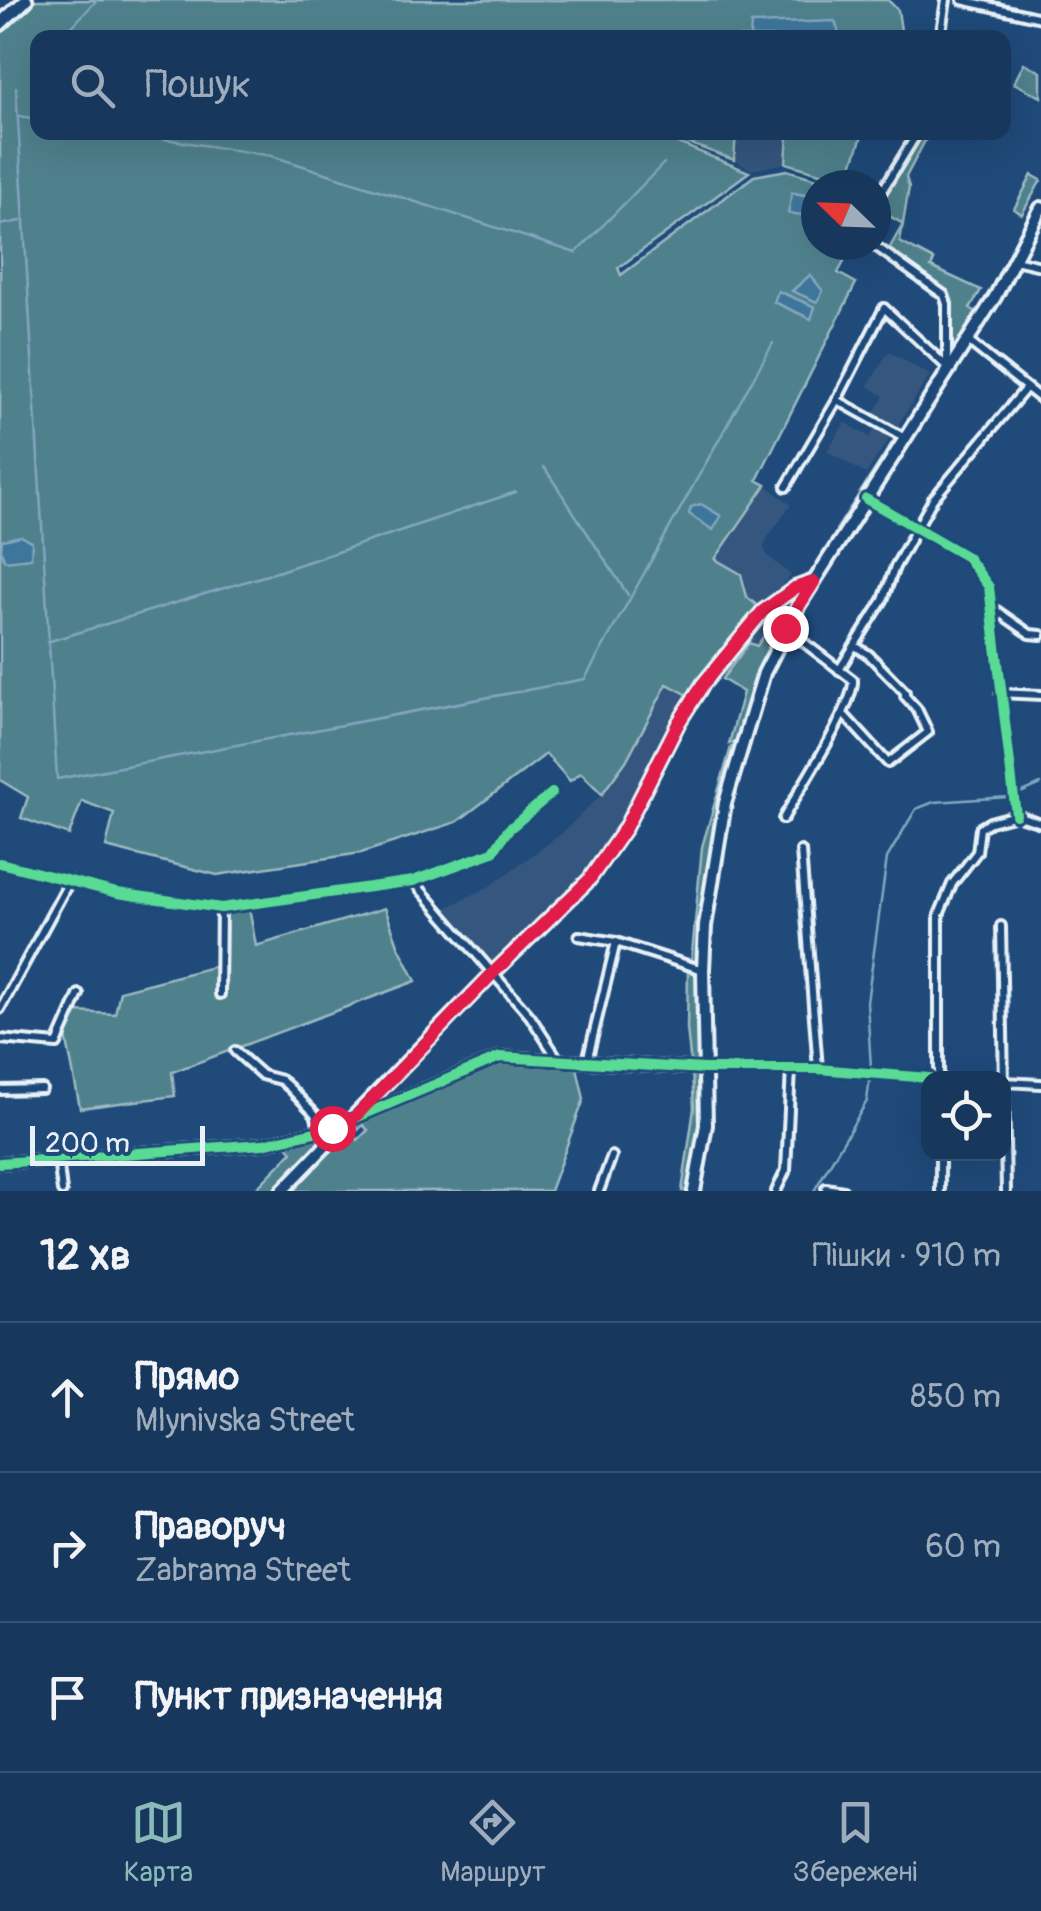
<!DOCTYPE html>
<html lang="uk">
<head>
<meta charset="utf-8">
<style>
	:root { --surface:#17385c; --page:#203f62; --text:#f1f3f6; --muted:#9eacbb; --line:#365272; --accent:#8bbbb9 }
	body { margin:0; font-family:Pangolin,sans-serif; background:var(--page); color:var(--text) }
	.controls { position:absolute; right:30px; bottom:30px; display:grid; overflow:hidden; border-radius:20px; box-shadow:0 10px 40px #0002 }
	.controls button { width:90px; height:90px; display:grid; place-items:center; padding:0; border:0; border-bottom:2px solid var(--line); background:var(--surface); color:var(--text); font:50px sans-serif }
	.compass { position:absolute; left:801px; top:170px; width:90px; height:90px; border-radius:50%; background:var(--surface); box-shadow:0 10px 40px #0002; rotate:293deg }
	.scale { position:absolute; left:30px; bottom:25px; width:175px; box-sizing:border-box; padding-left:10px; border:5px solid #e8f1f8; border-top:0; font-size:28px; line-height:35px; white-space:nowrap; color:#e8f1f8; -webkit-text-stroke:8px #1f4a7a; paint-order:stroke }
	.stop { position:absolute; width:30px; height:30px; margin:-22px; border:8px solid #e11d48; border-radius:50%; background:#fff }
	.stop.end { background:#e11d48; border-color:#fff; box-shadow:0 2px 10px #0008 }
	.list { margin:0; padding:0; list-style:none }
	h2 { display:flex; justify-content:space-between; align-items:center; height:130px; margin:0; padding:0 40px; font-size:42px }
	h2 small { font-size:32px; font-weight:400; color:var(--muted) }
	.list li { display:grid; grid-template-columns:65px 1fr auto; gap:30px; align-items:center; box-sizing:border-box; height:150px; padding:0 40px; border-top:2px solid var(--line) }
	.list b { display:block; font-size:38px; white-space:nowrap }
	.list p { margin:0; font-size:32px; white-space:nowrap; color:var(--muted) }
	.list em { font-size:32px; font-style:normal; color:var(--muted) }
	.icon { flex:none; width:55px; height:55px; fill:none; stroke:currentColor; stroke-width:2; stroke-linecap:round; stroke-linejoin:round }
	.map { position:relative; flex:none; width:1041px; height:1191px; overflow:hidden }
	.search { position:absolute; background:var(--surface); box-shadow:0 10px 40px #0002; left:30px; right:30px; top:30px; height:110px; display:flex; align-items:center; gap:25px; box-sizing:border-box; padding:0 35px; border-radius:20px; color:var(--muted); font-size:38px }
	.sheet { height:580px; background:var(--surface) }
	nav { display:flex; justify-content:space-around; align-items:center; box-sizing:border-box; height:140px; border-top:2px solid var(--line); background:var(--surface); font-size:28px; color:var(--muted) }
	nav a { display:grid; justify-items:center; gap:5px }
	nav .on { color:var(--accent) }
	.map>svg:first-child { display:block }
</style>
</head>
<body>
<div class="map">
<svg width="1041" height="1191" viewBox="0 0 1041 1191">
	<rect width="100%" height="100%" fill="#1f4a7a"/>
	<filter id="ink" filterUnits="userSpaceOnUse"><feTurbulence type="fractalNoise" baseFrequency=".01" numOctaves="2"/><feDisplacementMap in="SourceGraphic" scale="20" xChannelSelector="R" yChannelSelector="G"/><feConvolveMatrix kernelMatrix="1 2 1 2 8 2 1 2 1" color-interpolation-filters="sRGB"/></filter>
	<g filter="url(#ink)">
		<g fill="#35577e">
			<path d="M 736,133 L 788,133 L 786,163 L 752,170 L 734,160 Z"/>
			<path d="M 889,351 L 930,375 L 895,430 L 872,417 L 884,396 L 868,386 Z"/>
			<path d="M 845,422 L 870,437 L 878,424 L 893,433 L 866,474 L 827,451 Z"/>
			<path d="M 766,485 L 791,505 L 766,540 L 764,548 L 768,556 L 791,575 L 761,609 L 747,597 L 741,574 L 715,559 Z"/>
			<path d="M 773,606 L 781,610 L 757,646 L 749,643 L 722,679 L 714,674 Z"/>
			<path d="M 667,684 L 692,697 L 623,826 L 587,879 L 494,969 L 442,910 L 490,886 L 561,834 L 612,784 Z"/>
		</g>
		<g fill="#4f818c" stroke="#9cb9c2" stroke-width="2.5">
			<path d="M 33,0 L 888,0 L 898,10 L 902,37 L 38,38 L 38,132 L 736,133 L 734,160 L 669,136 L 668,139 L 749,172 L 618,268 L 621,275 L 754,176 L 787,170 L 836,185 L 816,185 L 816,197 L 793,193 L 811,218 L 816,217 L 816,245 L 852,247 L 838,273 L 856,283 L 757,480 L 766,485 L 715,559 L 741,574 L 747,597 L 761,609 L 692,697 L 667,684 L 626,761 L 602,794 L 581,773 L 570,781 L 546,754 L 457,822 L 361,853 L 217,875 L 106,847 L 114,813 L 82,801 L 69,835 L 21,818 L 28,797 L 0,780 L 0,30 Z"/>
			<path d="M 1024,63 L 1041,72 L 1041,97 L 1014,83 Z"/>
			<path d="M 778,133 L 863,132 L 863,133 L 847,181 L 786,163 L 788,134 Z"/>
			<path d="M 921,133 L 929,133 L 906,177 L 909,187 L 900,242 L 934,260 L 931,267 L 981,290 L 970,308 L 979,314 L 951,357 L 950,304 L 946,294 L 888,251 L 903,224 L 876,208 Z"/>
			<path d="M 1032,175 L 1041,180 L 1022,214 L 1014,209 Z"/>
			<path d="M 897,435 L 901,437 L 839,533 L 836,530 Z"/>
			<path d="M 781,610 L 789,614 L 760,671 L 737,742 L 729,744 L 743,692 L 722,679 L 749,643 L 757,646 Z"/>
			<path d="M 736,746 L 712,849 L 699,967 L 691,965 L 702,847 L 731,747 Z"/>
			<path d="M 249,907 L 256,946 L 385,908 L 398,945 L 416,981 L 172,1072 L 175,1096 L 80,1108 L 66,1036 L 75,1012 L 115,1014 L 120,991 L 224,964 L 224,911 Z"/>
			<path d="M 688,969 L 698,971 L 700,1066 L 691,1066 L 687,1029 Z"/>
			<path d="M 501,1060 L 576,1063 L 584,1099 L 550,1191 L 286,1191 L 330,1146 L 335,1149 L 346,1137 L 343,1133 L 347,1129 L 358,1140 L 368,1130 L 363,1125 L 358,1130 L 352,1124 Z"/>
			<path d="M 692,1071 L 700,1072 L 701,1125 L 690,1191 L 682,1191 L 694,1108 Z"/>
			<path d="M 321,1134 L 326,1138 L 324,1144 L 278,1191 L 254,1191 L 292,1152 L 283,1142 Z"/>
		</g>
		<g fill="#3e769a" stroke="#82a7c0" stroke-width="2.5">
			<path d="M 835,21 L 840,37 L 750,37 L 751,24 Z"/>
			<path d="M 792,193 L 816,197 L 816,217 L 788,213 Z"/>
			<path d="M 810,275 L 823,291 L 817,302 L 792,291 Z"/>
			<path d="M 778,291 L 815,307 L 811,319 L 774,302 Z"/>
			<path d="M 701,504 L 721,516 L 713,530 L 689,514 L 691,507 Z"/>
			<path d="M 21,536 L 32,542 L 31,558 L 5,561 L 1,550 L 2,540 Z"/>
		</g>
		<g fill="none" stroke-linecap="round" stroke-linejoin="round">
			<g stroke="#82a7c0" stroke-width="2.5">
				<path d="M 61,38 L 97,0"/>
				<path d="M 16,87 L 57,779 L 585,679 L 773,343"/>
				<path d="M 19,116 L 38,119"/>
				<path d="M 121,132 L 272,156 L 576,253 L 664,163"/>
				<path d="M 0,225 L 21,221"/>
				<path d="M 544,467 L 628,595"/>
				<path d="M 47,642 L 277,572 L 516,492"/>
				<path d="M 1018,794 L 1041,784"/>
				<path d="M 871,1068 L 867,1002 L 887,858 L 916,809 L 934,802 L 1009,797"/>
				<path d="M 814,1191 L 867,1101 L 870,1077"/>
			</g>
			<g stroke="#e8f1f8" stroke-width="14">
				<g id="minor">
					<path d="M 962,0 L 1041,18"/>
					<path d="M 940,38 L 946,0"/>
					<path d="M 876,201 L 918,132"/>
					<path d="M 874,245 L 944,295 L 947,304 L 947,366"/>
					<path d="M 1015,260 L 1041,266"/>
					<path d="M 968,341 L 1041,399"/>
					<path d="M 837,400 L 905,438"/>
					<path d="M 786,487 L 837,400 L 884,308 L 945,365"/>
					<path d="M 866,499 L 967,557 L 989,587 L 1016,815"/>
					<path d="M 994,609 L 1030,634 L 1041,635"/>
					<path d="M 839,670 L 883,600 L 895,567 L 933,499 L 1026,388"/>
					<path d="M 1000,693 L 1041,695"/>
					<path d="M 844,715 L 888,763 L 928,732 L 917,709 L 905,696 L 905,692 L 869,655 L 855,646"/>
					<path d="M 1016,815 L 1041,823"/>
					<path d="M 783,819 C 798,791 855,705 853,680 L 785,628"/>
					<path d="M 801,851 L 818,1069"/>
					<path d="M 0,863 L 117,893 L 221,908 L 413,881 L 493,852 L 508,830 L 552,793"/>
					<path d="M 414,882 L 530,1016 L 558,1059"/>
					<path d="M 1001,926 L 1006,1191"/>
					<path d="M 579,936 L 616,942 L 703,970"/>
					<path d="M 220,994 L 221,908"/>
					<path d="M 0,1009 L 70,880"/>
					<path d="M 0,1039 L 57,1044 L 79,994"/>
					<path d="M 235,1051 L 262,1075 L 281,1080 L 290,1088 L 315,1114 L 320,1131"/>
					<path d="M 587,1061 L 616,942"/>
					<path d="M 706,1069 L 818,1069 L 929,1078"/>
					<path d="M 939,1078 L 939,915 L 952,884 L 977,852 L 980,828 L 990,822 L 1016,815"/>
					<path d="M 1004,1082 L 1041,1084"/>
					<path d="M 0,1090 L 42,1089"/>
					<path d="M 940,1154 L 940,1191"/>
					<path d="M 58,1159 L 62,1191"/>
					<path d="M 826,1188 L 843,1191"/>
					<path d="M 599,1191 L 612,1156"/>
					<path d="M 776,1191 L 786,1170 L 791,1069"/>
				</g>
			</g>
			<g stroke="#e8f1f8" stroke-width="16">
				<path id="tertiary" d="M 0,1163 L 263,1144 L 332,1128 L 500,1057 L 704,1069"/>
			</g>
			<g stroke="#e8f1f8" stroke-width="18">
				<g id="secondary">
					<path d="M 282,1191 L 493,973 L 589,880 L 625,828 L 679,722 L 703,684 L 763,611 L 795,588 L 814,581"/>
					<path d="M 694,1191 L 706,1125 L 703,970 L 705,926 L 725,803 L 764,673 L 799,605 L 995,297 L 1041,208"/>
				</g>
			</g>
			<g stroke="#e8f1f8" stroke-width="19">
				<path id="trunk" d="M 0,24 L 26,0"/>
			</g>
			<use href="#minor" stroke="#1f4a7a" stroke-width="6"/>
			<use href="#tertiary" stroke="#1f4a7a" stroke-width="9"/>
			<use href="#secondary" stroke="#1f4a7a" stroke-width="10"/>
			<use href="#trunk" stroke="#1f4a7a" stroke-width="11"/>
			<g stroke="#1f4a7a" stroke-width="16">
				<g id="cycleway">
					<path d="M 866,499 L 967,557 L 989,587 L 1016,815"/>
					<path d="M 0,863 L 117,893 L 221,908 L 413,881 L 493,852 L 508,830 L 552,793"/>
					<path d="M 0,1163 L 263,1144 L 332,1128 L 500,1057 L 704,1069 L 818,1069 L 929,1078"/>
				</g>
			</g>
			<use href="#cycleway" stroke="#5adb95" stroke-width="10"/>
		</g>
	</g>
	<g fill="none" stroke-linecap="round" stroke-linejoin="round" filter="url(#ink)">
		<path stroke="#e11d48" stroke-width="12" d="M 332,1128 L 353,1119 L 494,972 L 589,880 L 625,828 L 679,722 L 703,684 L 763,611 L 795,588 L 814,582 L 785,628"/>
	</g>
</svg>
<div class="controls">
<button><svg class="icon" aria-label="locate" viewBox="0 0 24 24"><circle cx="12" cy="12" r="6"/><path d="M12 2v4M12 18v4M2 12h4M18 12h4"/></svg></button>
</div>
<svg class="compass" viewBox="-18 -18 36 36"><path d="M0-13l5 13h-10z" fill="#e53935"/><path d="M0 13l5-13h-10z" fill="#9eacbb"/></svg>
<div class="scale">200 m</div>
<div class="stop" style="left:332px;top:1128px"></div>
<div class="stop end" style="left:785px;top:628px"></div>
<div class="search"><svg class="icon" aria-label="search" viewBox="0 0 24 24"><circle cx="10" cy="10" r="6"/><path d="M15 15l6 6"/></svg>Пошук</div>
</div>
<section class="sheet">
<h2>12 хв<small>Пішки · 910 m</small></h2>
<ul class="list">
<li><svg class="icon" aria-label="ahead" viewBox="0 0 24 24"><path d="M12 20V5M6 11l6-6 6 6"/></svg><div><b>Прямо</b><p>Mlynivska Street</p></div><em>850 m</em></li>
<li><svg class="icon" aria-label="right" viewBox="0 0 24 24"><path d="M7 20v-9h11M14 6l5 5-5 5"/></svg><div><b>Праворуч</b><p>Zabrama Street</p></div><em>60 m</em></li>
<li><svg class="icon" aria-label="arrive" viewBox="0 0 24 24"><path d="M6 21V4h12l-3 4 3 4H6"/></svg><div><b>Пункт призначення</b></div></li>
</ul>
</section>
<nav>
<a class="on"><svg class="icon" aria-label="map" viewBox="0 0 24 24"><path d="M3 6l6-2 6 2 6-2v14l-6 2-6-2-6 2zM9 4v14M15 6v14"/></svg>Карта</a>
<a><svg class="icon" aria-label="directions" viewBox="0 0 24 24"><path d="M12 3l9 9-9 9-9-9zM9 14v-3h6M13 9l2 2-2 2"/></svg>Маршрут</a>
<a><svg class="icon" aria-label="saved" viewBox="0 0 24 24"><path d="M7 4h10v16l-5-4-5 4z"/></svg>Збережені</a>
</nav>
</body>
</html>
